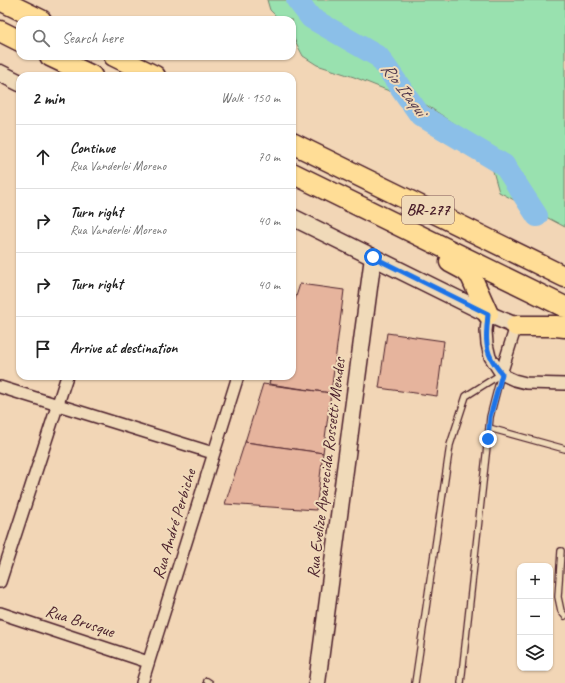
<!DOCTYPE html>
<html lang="en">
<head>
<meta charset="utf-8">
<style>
	:root { --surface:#fff; --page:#f6f6f6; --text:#222; --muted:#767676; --line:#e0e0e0 }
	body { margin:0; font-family:Caveat,sans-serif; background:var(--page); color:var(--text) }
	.controls { position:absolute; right:12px; bottom:12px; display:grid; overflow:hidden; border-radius:8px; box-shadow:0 1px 3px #0004 }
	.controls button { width:36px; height:36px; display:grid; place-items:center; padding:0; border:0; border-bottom:1px solid var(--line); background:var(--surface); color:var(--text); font:20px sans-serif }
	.stop { position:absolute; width:12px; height:12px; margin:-9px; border:3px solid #1a73e8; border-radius:50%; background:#fff }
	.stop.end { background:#1a73e8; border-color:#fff; box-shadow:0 1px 4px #0008 }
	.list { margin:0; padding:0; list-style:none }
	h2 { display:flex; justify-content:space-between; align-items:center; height:52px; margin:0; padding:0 16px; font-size:17px }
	h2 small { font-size:13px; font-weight:400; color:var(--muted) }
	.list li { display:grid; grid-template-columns:26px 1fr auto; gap:12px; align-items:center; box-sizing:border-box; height:64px; padding:0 16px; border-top:1px solid var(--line) }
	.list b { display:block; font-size:15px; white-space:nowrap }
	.list p { margin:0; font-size:13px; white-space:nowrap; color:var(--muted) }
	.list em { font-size:13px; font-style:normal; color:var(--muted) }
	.icon { flex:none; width:22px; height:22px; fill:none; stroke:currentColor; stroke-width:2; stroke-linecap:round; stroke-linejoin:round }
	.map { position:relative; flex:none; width:565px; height:683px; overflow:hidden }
	.search { position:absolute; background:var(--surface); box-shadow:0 1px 3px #0004; left:16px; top:16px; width:280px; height:44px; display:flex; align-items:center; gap:10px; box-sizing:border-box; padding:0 14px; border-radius:12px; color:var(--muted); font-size:15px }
	.panel { position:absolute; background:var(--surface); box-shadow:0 1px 3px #0004; left:16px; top:72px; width:280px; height:308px; border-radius:12px }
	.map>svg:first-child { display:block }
</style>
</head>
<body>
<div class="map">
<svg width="565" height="683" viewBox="0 0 565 683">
	<rect width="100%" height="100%" fill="#f2d6b6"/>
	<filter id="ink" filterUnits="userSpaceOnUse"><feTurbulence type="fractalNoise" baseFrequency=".025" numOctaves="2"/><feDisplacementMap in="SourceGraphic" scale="8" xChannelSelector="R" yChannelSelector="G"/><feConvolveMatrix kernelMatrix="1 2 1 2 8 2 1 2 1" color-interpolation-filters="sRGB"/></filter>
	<g filter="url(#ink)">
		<path fill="#99e1af" stroke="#72806d" d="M 267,0 L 565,0 L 565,227 L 499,192 L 493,171 L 469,133 L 426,105 L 384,89 L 354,77 L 317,65 L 303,56 L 292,35 L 292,20 L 280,20 L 270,10 Z"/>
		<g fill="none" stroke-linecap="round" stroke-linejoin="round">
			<path stroke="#8bbfe8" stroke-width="22" d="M 297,0 L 311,18 L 379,57 L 420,115 L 504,165 L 537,216"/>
		</g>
		<g fill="#e6b49d" stroke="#4a1f2b">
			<path d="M 300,284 L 344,290 L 331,393 L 269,384 L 271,376 L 292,376 L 292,309 Z"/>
			<path d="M 387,333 L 444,341 L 437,396 L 379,388 Z"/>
			<path d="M 263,384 L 331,393 L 323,453 L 245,442 Z"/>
			<path d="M 245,442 L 323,453 L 316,510 L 225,504 Z"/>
		</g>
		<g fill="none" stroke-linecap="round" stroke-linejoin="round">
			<g stroke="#4a1f2b" stroke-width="8">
				<g id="lane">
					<path d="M 489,428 L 565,449"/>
					<path d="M 561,551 L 558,597 L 561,611 L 565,616"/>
					<path d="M 207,681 L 210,683"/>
					<path d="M 415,683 L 450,445 L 466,396 L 501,374"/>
					<path d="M 461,683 L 489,428 L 490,417 L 501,374"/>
				</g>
			</g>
			<g stroke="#4a1f2b" stroke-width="14">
				<g id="street">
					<path d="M 488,314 L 486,331 L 487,344 L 490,357 L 501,374 L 514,380 L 526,383 L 565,384"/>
					<path d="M 501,374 L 516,326"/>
					<path d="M 0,387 L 213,453"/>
					<path d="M 0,582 L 67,376"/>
					<path d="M 0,613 L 148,662"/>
					<path d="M 142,683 L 238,376"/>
				</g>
			</g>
			<g stroke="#4a1f2b" stroke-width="19">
				<g id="secondary">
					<path d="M 0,73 L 20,83"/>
					<path d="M 292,217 L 488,314 L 516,326"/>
					<path d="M 317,683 L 373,257"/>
				</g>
			</g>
			<g stroke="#4a1f2b" stroke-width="23">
				<g id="highway">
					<path d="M 0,0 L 41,20"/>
					<path d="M 0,31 L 20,41"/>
					<path d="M 50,56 L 92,76"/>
					<path d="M 114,56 L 155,76"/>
					<path d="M 292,143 L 565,277"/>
					<path d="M 292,173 L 565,307"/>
					<path d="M 450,262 L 465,270 L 471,276 L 488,314"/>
					<path d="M 516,326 L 556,326 L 565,327"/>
				</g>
			</g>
			<use href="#lane" stroke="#f0dab9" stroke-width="5.5"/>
			<use href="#street" stroke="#f0dab9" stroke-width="11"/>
			<use href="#secondary" stroke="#f0dab9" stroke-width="16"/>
			<use href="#highway" stroke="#ffdd96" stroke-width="20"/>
		</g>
	</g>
	<g fill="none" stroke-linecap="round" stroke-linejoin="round" filter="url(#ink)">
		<path stroke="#1a73e8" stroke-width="5" d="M 373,257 L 488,314 C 487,328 484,345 491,358 C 494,364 498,369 502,374 L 490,417 L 488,439"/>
	</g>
	<g text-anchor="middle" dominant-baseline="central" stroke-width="4" stroke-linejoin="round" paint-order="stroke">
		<rect fill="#f0dab9" stroke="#7c5756" stroke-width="1" x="402" y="196" width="52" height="28" rx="3"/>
		<g font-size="16" font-weight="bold" fill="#4a1f2b">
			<text x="428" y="210">BR-277</text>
		</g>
		<g font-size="17" fill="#4a1f2b" stroke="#f0dab9">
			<text transform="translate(326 468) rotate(-83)">Rua Evelize Aparecida Rossetti Mendes</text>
			<text transform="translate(174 524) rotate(-73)">Rua André Perbiche</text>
			<text transform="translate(80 621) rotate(18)">Rua Brusque</text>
		</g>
		<g font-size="18" font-style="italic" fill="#573f51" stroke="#f0dab9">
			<text transform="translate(404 89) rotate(52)">Rio Itaqui</text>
		</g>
	</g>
</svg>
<div class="controls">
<button>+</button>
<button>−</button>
<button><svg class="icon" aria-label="layers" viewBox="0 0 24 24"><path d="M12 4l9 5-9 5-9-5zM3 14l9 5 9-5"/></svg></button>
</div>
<div class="stop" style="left:373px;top:257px"></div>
<div class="stop end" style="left:488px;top:439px"></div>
<div class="search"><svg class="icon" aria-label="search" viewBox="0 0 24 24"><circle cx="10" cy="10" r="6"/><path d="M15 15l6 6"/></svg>Search here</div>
<section class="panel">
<h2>2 min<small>Walk · 150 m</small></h2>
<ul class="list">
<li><svg class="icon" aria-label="ahead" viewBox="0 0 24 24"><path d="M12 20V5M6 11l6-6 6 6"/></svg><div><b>Continue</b><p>Rua Vanderlei Moreno</p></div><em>70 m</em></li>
<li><svg class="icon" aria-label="right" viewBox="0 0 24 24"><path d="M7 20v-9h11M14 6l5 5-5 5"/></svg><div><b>Turn right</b><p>Rua Vanderlei Moreno</p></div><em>40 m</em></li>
<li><svg class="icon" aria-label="right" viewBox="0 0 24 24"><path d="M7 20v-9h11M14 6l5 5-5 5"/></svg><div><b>Turn right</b></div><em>40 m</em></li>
<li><svg class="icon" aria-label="arrive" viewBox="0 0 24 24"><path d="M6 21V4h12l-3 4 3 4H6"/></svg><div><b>Arrive at destination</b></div></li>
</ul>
</section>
</div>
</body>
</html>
